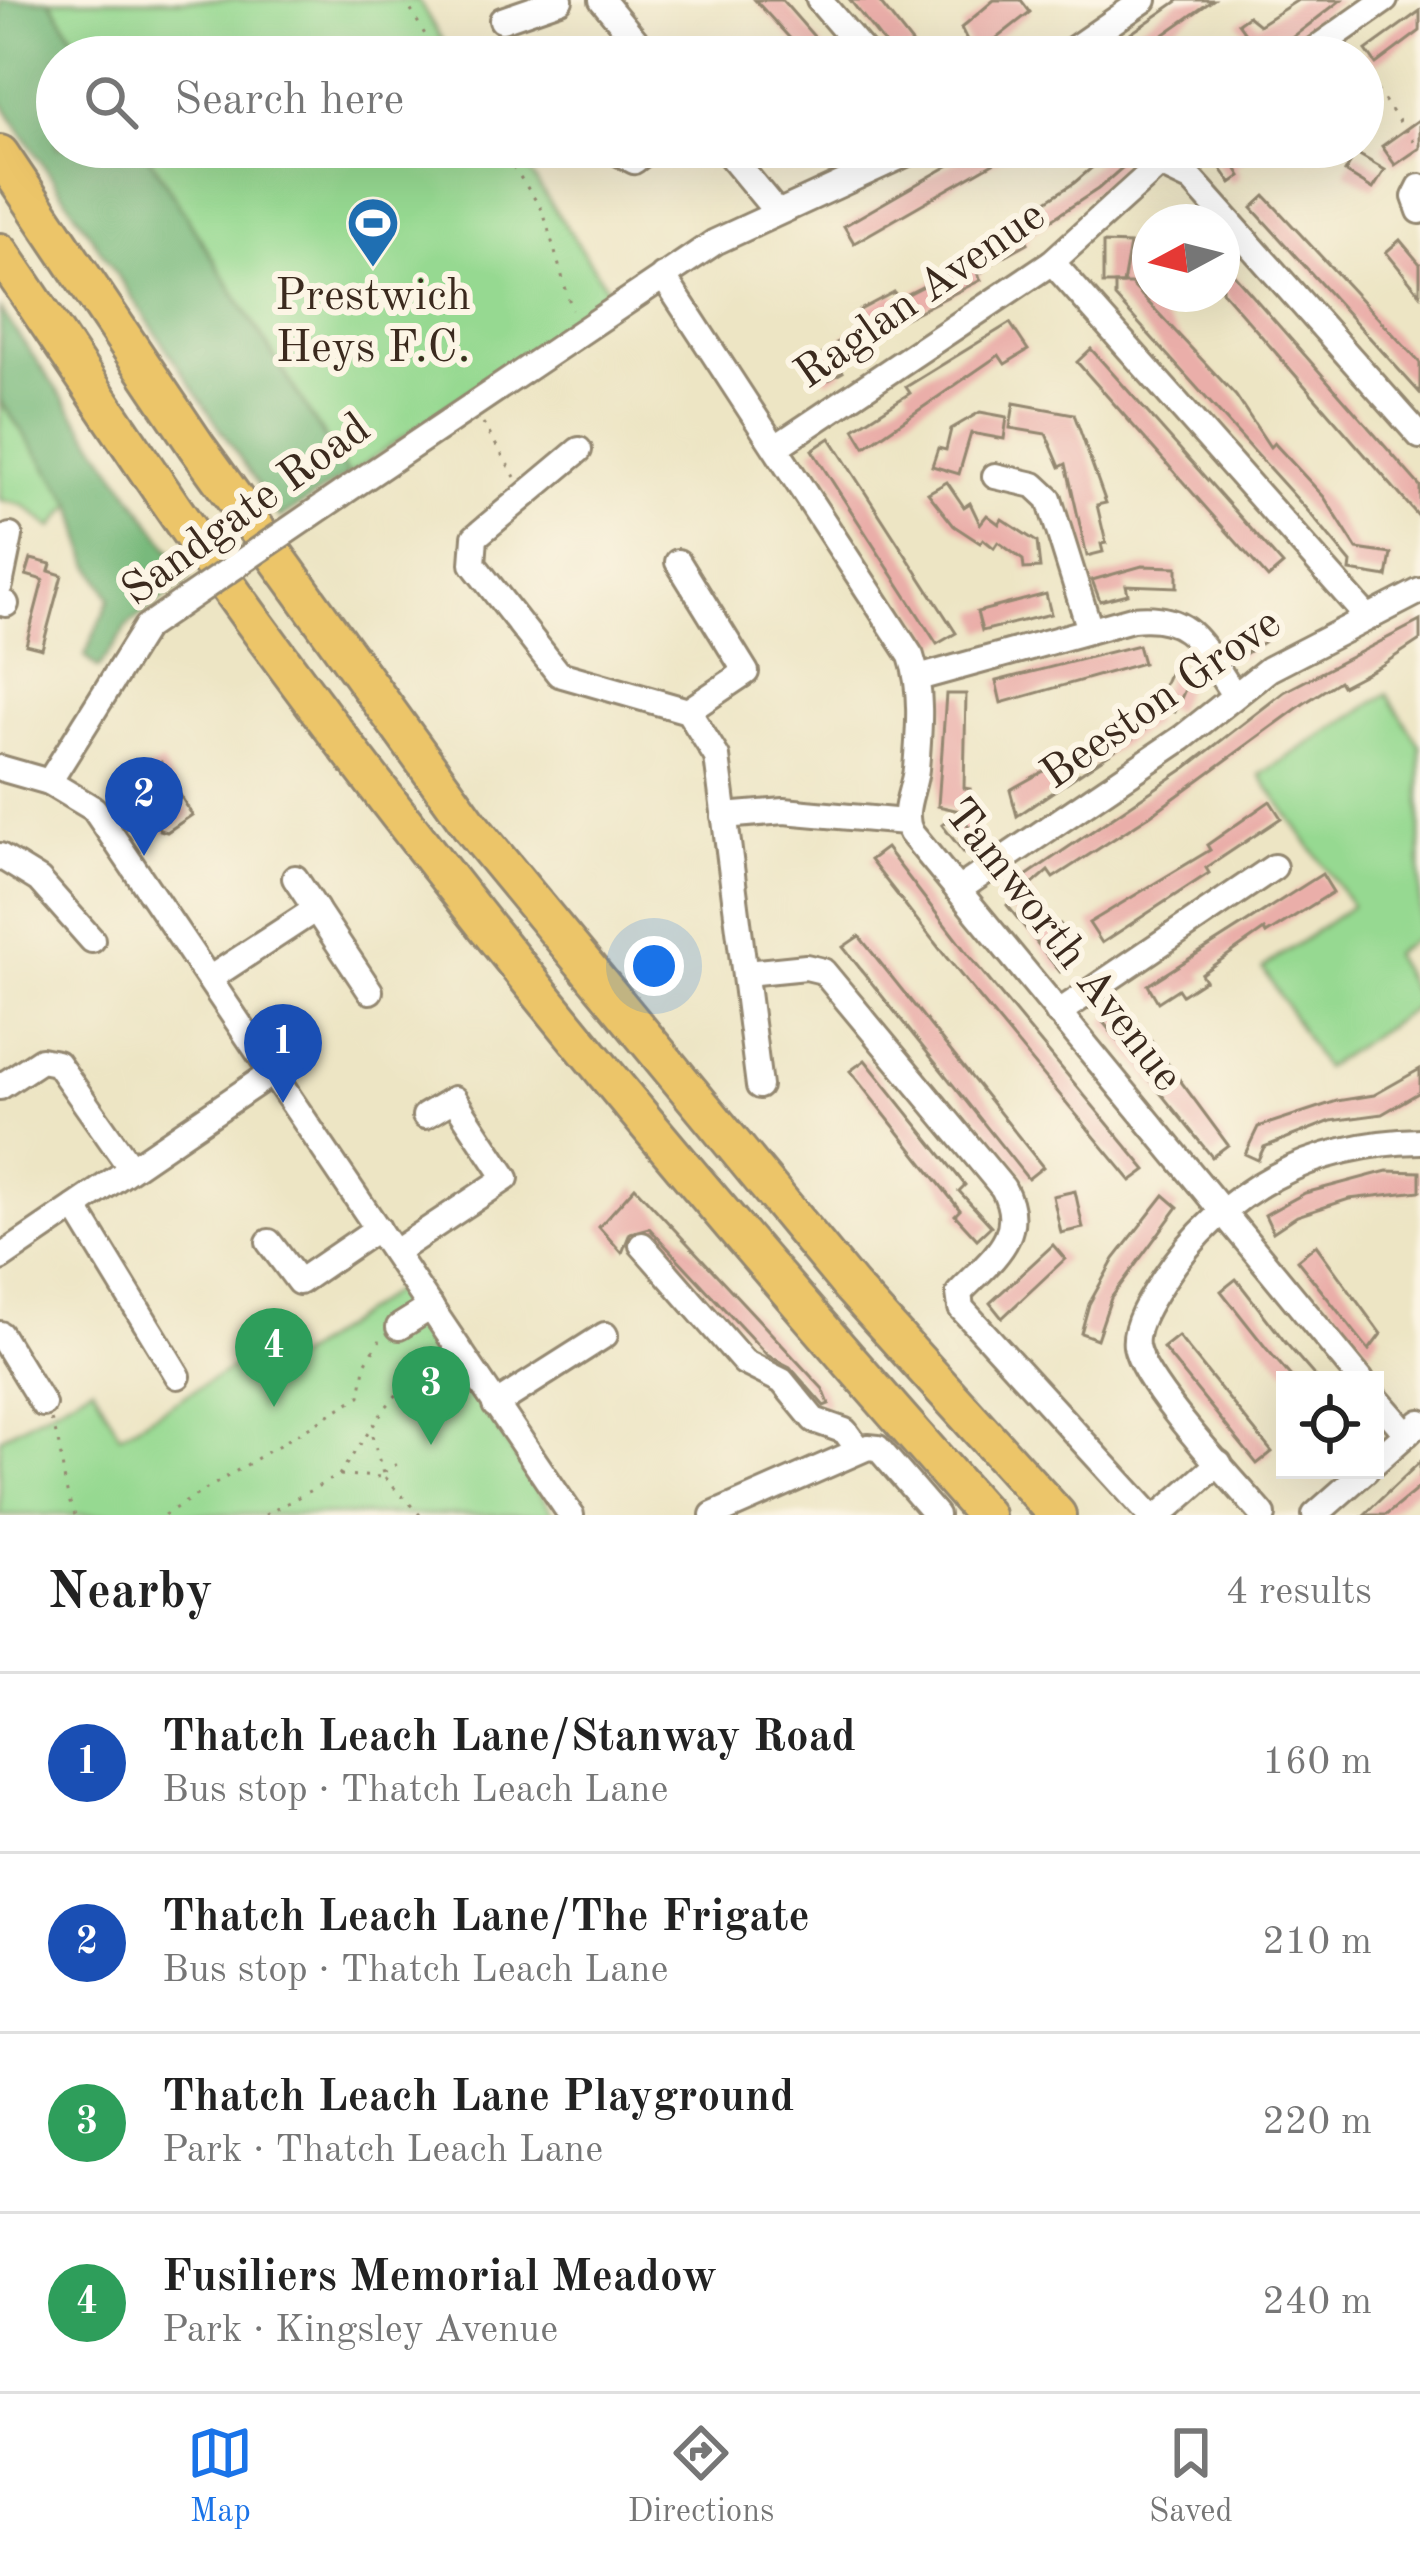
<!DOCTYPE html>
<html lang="en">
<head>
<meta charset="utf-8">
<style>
	:root { --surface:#fff; --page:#f6f6f6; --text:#222; --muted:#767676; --line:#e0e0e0; --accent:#1a73e8 }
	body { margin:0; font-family:"Old Standard TT",serif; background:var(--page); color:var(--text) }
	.controls { position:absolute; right:36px; bottom:36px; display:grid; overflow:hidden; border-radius:0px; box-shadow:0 12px 48px #0002 }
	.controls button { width:108px; height:108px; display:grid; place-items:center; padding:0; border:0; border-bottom:3px solid var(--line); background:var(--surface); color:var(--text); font:60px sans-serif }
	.compass { position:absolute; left:1132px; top:204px; width:108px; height:108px; border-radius:50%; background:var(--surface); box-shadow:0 12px 48px #0002; rotate:263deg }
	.you { position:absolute; left:654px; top:966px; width:42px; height:42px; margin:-30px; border:9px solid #fff; border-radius:50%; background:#1a73e8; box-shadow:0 0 0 18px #1a73e833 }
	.badge { display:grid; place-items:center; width:78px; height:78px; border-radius:50%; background:var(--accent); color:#fff; font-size:39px; font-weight:700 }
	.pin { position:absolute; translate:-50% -99px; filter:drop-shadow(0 3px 6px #0008) }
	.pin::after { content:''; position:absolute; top:63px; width:42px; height:36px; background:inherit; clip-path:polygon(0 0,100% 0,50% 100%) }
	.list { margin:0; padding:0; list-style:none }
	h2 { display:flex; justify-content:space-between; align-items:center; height:156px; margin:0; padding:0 48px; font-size:51px }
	h2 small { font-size:39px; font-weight:400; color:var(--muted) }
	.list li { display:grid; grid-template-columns:78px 1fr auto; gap:36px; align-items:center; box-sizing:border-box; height:180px; padding:0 48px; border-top:3px solid var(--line) }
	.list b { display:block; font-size:45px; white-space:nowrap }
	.list p { margin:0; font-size:39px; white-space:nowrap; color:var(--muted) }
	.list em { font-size:39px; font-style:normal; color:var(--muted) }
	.icon { flex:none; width:66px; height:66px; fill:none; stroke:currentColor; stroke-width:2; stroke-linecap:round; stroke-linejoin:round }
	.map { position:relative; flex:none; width:1420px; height:1515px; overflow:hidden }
	.search { position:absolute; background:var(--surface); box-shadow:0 12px 48px #0002; left:36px; right:36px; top:36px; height:132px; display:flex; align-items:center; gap:30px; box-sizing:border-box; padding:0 42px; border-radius:66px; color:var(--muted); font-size:45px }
	.sheet { height:876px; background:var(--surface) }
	nav { display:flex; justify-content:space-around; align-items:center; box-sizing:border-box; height:168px; border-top:3px solid var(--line); background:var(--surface); font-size:33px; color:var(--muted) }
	nav a { display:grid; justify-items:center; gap:6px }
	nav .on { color:var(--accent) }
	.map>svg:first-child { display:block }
</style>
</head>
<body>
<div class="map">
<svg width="1420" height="1515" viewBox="0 0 1420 1515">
	<rect width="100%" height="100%" fill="#fcf5e5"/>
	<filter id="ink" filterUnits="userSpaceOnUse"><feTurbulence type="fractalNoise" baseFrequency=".00833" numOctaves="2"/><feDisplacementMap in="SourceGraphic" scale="24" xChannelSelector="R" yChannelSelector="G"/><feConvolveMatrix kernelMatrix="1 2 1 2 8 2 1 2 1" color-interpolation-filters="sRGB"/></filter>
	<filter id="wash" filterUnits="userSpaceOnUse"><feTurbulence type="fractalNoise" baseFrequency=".004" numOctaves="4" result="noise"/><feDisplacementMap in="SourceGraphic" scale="48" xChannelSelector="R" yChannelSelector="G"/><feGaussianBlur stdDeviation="2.7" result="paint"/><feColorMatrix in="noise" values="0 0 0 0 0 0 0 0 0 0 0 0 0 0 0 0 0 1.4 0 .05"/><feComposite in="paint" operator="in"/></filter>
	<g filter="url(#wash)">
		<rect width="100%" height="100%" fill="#ede5c4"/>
		<g fill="#96d991" stroke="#688258" stroke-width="3">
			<path d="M 50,0 L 418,0 L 452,57 L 86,57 Z"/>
			<path d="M 143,147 L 513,147 L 611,294 L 348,475 Z"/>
			<path d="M 0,400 L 73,504 L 52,528 L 23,505 L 0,500 Z"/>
			<path d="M 1387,694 L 1420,746 L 1420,935 L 1392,954 L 1420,1004 L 1324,1068 L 1263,968 L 1352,906 L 1260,775 Z"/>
			<path d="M 404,1284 L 554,1515 L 0,1515 L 0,1438 L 93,1386 L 120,1435 L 260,1351 L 273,1374 Z"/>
		</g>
		<g fill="#78b97b" stroke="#5a724c" stroke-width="3">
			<path d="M 0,0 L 50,0 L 86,57 L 57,57 L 57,147 L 143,147 L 348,475 L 280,518 L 0,100 Z"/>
			<path d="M 0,309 L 190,578 L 130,623 L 98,669 L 85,656 L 110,598 L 88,560 L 73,504 L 0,400 Z"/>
		</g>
		<g id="blocks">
			<g fill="#eaaea9">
				<path d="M 755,0 L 782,0 L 832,57 L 807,57 Z"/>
				<path d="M 850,0 L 878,0 L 915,47 L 895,57 Z"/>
				<path d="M 994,0 L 1021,0 L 1030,12 L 973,57 L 954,57 L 969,44 L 961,28 Z"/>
				<path d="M 1179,0 L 1213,0 L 1132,57 L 1097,57 Z"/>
				<path d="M 1298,0 L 1341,0 L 1267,57 L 1220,57 L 1248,37 L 1238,23 L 1248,16 L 1259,25 Z"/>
				<path d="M 1420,11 L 1420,31 L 1376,64 L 1366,50 Z"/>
				<path d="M 1420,119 L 1420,148 L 1395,165 L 1382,146 Z"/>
				<path d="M 981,147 L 1021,147 L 854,243 L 844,226 Z"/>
				<path d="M 1228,147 L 1259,147 L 1235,166 L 1241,176 L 1231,183 L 1213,157 Z"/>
				<path d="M 1110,152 L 1123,167 L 1098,189 L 1025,237 L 1028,243 L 994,262 L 978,275 L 981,280 L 870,336 L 872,340 L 839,365 L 843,372 L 827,381 L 815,360 L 864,321 L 858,311 L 894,292 L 898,299 L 977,259 L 975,254 L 991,246 L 987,239 L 1074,183 Z"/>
				<path d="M 1356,153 L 1385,170 L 1373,189 L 1345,172 Z"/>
				<path d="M 1265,196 L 1420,363 L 1420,393 L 1252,208 Z"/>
				<path d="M 1400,240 L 1420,264 L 1420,294 L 1386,252 Z"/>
				<path d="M 1103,243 L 1130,244 L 1123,284 L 1103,284 Z"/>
				<path d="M 1222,261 L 1420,486 L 1420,518 L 1222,291 Z"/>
				<path d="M 1115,284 L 1131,284 L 1236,396 L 1270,447 L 1274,443 L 1324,497 L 1357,549 L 1391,554 L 1387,577 L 1350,571 L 1351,563 L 1308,511 L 1115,297 Z"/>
				<path d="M 1010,323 L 1028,350 L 1005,364 L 999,355 L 865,447 L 854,429 L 910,393 L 906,387 Z"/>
				<path d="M 1091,349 L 1283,565 L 1268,578 L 1077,362 Z"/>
				<path d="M 1014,403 L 1074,414 L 1106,503 L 1097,505 L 1106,543 L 1101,544 L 1103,552 L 1087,556 L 1066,464 L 1060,467 L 1046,434 L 1010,428 Z"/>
				<path d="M 980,412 L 1007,417 L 1004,439 L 971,433 L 959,474 L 932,466 L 938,448 L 946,450 L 951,429 Z"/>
				<path d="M 830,438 L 956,633 L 937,644 L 812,450 Z"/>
				<path d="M 947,482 L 964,507 L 970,503 L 980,524 L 987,515 L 999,524 L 1002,519 L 1037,542 L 1040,568 L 1024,569 L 1023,560 L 998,542 L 994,548 L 983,539 L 980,543 L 954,526 L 928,493 Z"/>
				<path d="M 31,559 L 51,564 L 49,571 L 62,575 L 42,649 L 26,645 L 43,580 L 26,575 Z"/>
				<path d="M 1142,566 L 1177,567 L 1177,587 L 1126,585 L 1128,594 L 1100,601 L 1092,580 Z"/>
				<path d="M 1046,594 L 1051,614 L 982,631 L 977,612 Z"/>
				<path d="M 1420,621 L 1420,640 L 1382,665 L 1342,686 L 1339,681 L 1303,704 L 1151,815 L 1053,878 L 1048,871 L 1027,889 L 1052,929 L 1060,924 L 1069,936 L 1063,940 L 1078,958 L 1060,972 L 1007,905 L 1013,899 L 1008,888 L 1187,767 L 1284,692 Z"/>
				<path d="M 1252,624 L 1257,631 L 1267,624 L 1274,635 L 1239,658 L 1227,641 Z"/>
				<path d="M 1138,645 L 1143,663 L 1001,703 L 996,681 Z"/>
				<path d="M 1171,669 L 1190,678 L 1175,712 L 1156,704 Z"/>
				<path d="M 946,694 L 966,694 L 964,788 L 970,789 L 964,812 L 938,806 Z"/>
				<path d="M 1143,705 L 1155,723 L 1017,816 L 1010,790 L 1083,749 Z"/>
				<path d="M 161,762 L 192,815 L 167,832 L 160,830 L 132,780 Z"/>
				<path d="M 1270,801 L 1281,818 L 1206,868 L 1209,873 L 1102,943 L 1089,923 L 1210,850 L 1207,845 Z"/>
				<path d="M 958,812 L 980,841 L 964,853 L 942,825 Z"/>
				<path d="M 886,848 L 969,956 L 1146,1170 L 1131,1181 L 946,957 L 870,860 Z"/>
				<path d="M 1322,874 L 1333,892 L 1266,934 L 1264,930 L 1201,974 L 1205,980 L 1182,995 L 1178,989 L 1158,1002 L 1148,985 Z"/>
				<path d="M 859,936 L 1043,1167 L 1028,1179 L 843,947 Z"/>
				<path d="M 1125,1006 L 1228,1145 L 1212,1157 L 1103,1022 Z"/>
				<path d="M 865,1060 L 965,1185 L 959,1191 L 991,1226 L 977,1239 L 955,1215 L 960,1210 L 850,1071 Z"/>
				<path d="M 1420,1069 L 1420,1092 L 1382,1114 L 1331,1121 L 1264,1147 L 1258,1160 L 1245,1154 L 1258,1127 L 1337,1101 L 1374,1095 Z"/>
				<path d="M 1387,1171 L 1420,1172 L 1420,1191 L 1349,1199 L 1297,1216 L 1273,1232 L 1265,1215 L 1305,1193 Z"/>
				<path d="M 635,1187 L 823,1389 L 829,1404 L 824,1406 L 790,1367 L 767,1355 L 649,1228 L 630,1233 L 622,1253 L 599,1227 Z"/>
				<path d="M 1075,1191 L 1083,1228 L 1061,1233 L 1053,1196 Z"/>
				<path d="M 1164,1195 L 1178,1207 L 1111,1298 L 1097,1339 L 1081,1333 L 1089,1304 L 1114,1259 Z"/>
				<path d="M 1053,1245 L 1065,1259 L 1002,1318 L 990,1303 Z"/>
				<path d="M 1316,1245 L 1381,1334 L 1369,1350 L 1297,1260 Z"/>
				<path d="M 1236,1279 L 1285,1342 L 1318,1380 L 1294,1380 L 1266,1348 L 1221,1291 Z"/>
				<path d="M 1178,1336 L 1272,1452 L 1257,1464 L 1163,1348 Z"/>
				<path d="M 1420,1462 L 1420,1487 L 1386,1515 L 1364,1515 Z"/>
			</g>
		</g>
	</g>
	<g filter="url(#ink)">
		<use href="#blocks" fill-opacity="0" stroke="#948871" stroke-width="3"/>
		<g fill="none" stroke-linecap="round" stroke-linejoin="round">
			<g stroke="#948871" stroke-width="30">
				<g id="minor">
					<path d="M 602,0 L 649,57"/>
					<path d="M 819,0 L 868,57"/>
					<path d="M 502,20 L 560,0"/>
					<path d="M 1062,57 L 1144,0"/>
					<path d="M 1304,57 L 1385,0"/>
					<path d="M 608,147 L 634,161 L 652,147"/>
					<path d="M 723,147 L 775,210"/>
					<path d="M 1139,147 L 1152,161 L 1192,180 L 1420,436"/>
					<path d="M 1420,187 L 1415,197 L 1420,211"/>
					<path d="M 1052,262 L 1367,617"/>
					<path d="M 663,276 L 911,656 C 923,691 919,732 916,769 C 914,791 900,812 911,833 L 1361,1380"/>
					<path d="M 779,445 L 1052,262 L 1179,147"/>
					<path d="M 579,450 L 475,537 L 473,564 L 559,674 L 688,711 L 717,757 L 759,1086"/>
					<path d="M 995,476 L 1034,485 L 1049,499 L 1090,630"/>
					<path d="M 341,494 L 715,242 L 921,147"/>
					<path d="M 678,562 L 746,672 L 688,711"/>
					<path d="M 0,585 L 10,536"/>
					<path d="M 0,602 L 6,604"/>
					<path d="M 918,678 L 1132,619 C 1193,612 1202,648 1233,693"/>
					<path d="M 0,768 L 49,782 L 94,809 L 571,1515"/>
					<path d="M 49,782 L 146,627"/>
					<path d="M 724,816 L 784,811 L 905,822"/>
					<path d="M 0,856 L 39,880 L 92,940"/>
					<path d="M 295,878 L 370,991"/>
					<path d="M 958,890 L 1182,738 L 1269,669 L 1420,591"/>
					<path d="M 746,973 L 806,967 L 823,971 L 1003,1188 C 1029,1236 990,1260 959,1293 L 961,1308 L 1150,1515"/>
					<path d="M 212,977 L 316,909"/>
					<path d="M 1058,1013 L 1274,867"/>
					<path d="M 0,1087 L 41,1060 L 57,1063 L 130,1167"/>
					<path d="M 75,1207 L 178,1376"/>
					<path d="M 269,1242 L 299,1282 L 378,1228"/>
					<path d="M 642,1245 L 744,1362 L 782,1381 L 814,1420 L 845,1431 L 858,1449"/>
					<path d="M 395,1252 L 506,1178 L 454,1099 L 425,1116"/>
					<path d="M 0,1258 L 273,1072"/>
					<path d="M 399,1327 L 431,1307"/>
					<path d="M 0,1334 L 43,1404"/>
					<path d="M 1375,1397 L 1407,1434"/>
					<path d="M 495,1405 L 605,1335"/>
					<path d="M 1375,1462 L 1420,1422"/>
					<path d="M 713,1515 L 868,1447 L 878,1448 L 936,1515"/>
					<path d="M 1160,1515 L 1219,1463"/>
					<path d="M 1263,1515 C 1234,1481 1143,1385 1136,1346 C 1133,1325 1153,1296 1164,1279 C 1223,1189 1313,1143 1420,1141"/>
					<path d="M 1315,1515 L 1366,1470"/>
				</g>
			</g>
			<g stroke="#948871" stroke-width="42">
				<g id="highway">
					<path d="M 0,154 L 197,447 L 472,828 L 851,1287 L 1057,1515"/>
					<path d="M 0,252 C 90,384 177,519 272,647 C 494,949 736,1235 985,1515"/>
				</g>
			</g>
			<g stroke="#948871" stroke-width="3" stroke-dasharray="3 9" stroke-linecap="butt">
				<path d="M 405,0 L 438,57"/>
				<path d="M 1363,71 L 1420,150"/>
				<path d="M 500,147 L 543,211 L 572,310"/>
				<path d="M 483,423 L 515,477"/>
				<path d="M 402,1388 L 411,1409"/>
				<path d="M 51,1420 C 65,1452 60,1484 75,1515"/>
				<path d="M 384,1472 L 400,1462"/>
				<path d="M 340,1475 L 384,1477 L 370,1429"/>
				<path d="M 385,1478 L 420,1515"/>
				<path d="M 164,1515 L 360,1396 L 366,1362 L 380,1340"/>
				<path d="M 265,1515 L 339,1475 L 386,1407 L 433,1353"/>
			</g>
			<use href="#minor" stroke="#fff" stroke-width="24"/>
			<use href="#highway" stroke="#ecc569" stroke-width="36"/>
			<g stroke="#948871" stroke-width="30" stroke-linecap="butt">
				<path id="minor-bridge" d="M 146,627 L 341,494"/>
			</g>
			<use href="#minor-bridge" stroke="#fff" stroke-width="24"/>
		</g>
	</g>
	<defs>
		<g id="stadium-pin" transform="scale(2.7)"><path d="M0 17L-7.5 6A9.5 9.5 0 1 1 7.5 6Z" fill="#1f6fb2" stroke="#fcf5e5"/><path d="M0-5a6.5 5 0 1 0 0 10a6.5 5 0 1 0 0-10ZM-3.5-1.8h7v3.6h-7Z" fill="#fff"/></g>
	</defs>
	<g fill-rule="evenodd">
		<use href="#stadium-pin" x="373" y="223"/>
	</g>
	<g text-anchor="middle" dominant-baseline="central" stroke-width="12" stroke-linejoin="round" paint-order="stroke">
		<g font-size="45" fill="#3b2a1e" stroke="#fcf5e5">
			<text transform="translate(921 296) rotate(-35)">Raglan Avenue</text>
			<text transform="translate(247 511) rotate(-36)">Sandgate Road</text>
			<text transform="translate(1162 700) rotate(-35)">Beeston Grove</text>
			<text transform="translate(1062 946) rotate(52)">Tamworth Avenue</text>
		</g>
		<g font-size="45" fill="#3b2a1e" stroke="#fcf5e5">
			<text x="373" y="297">Prestwich<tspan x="373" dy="52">Heys F.C.</tspan></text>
		</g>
	</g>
</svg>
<div class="controls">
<button><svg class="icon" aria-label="locate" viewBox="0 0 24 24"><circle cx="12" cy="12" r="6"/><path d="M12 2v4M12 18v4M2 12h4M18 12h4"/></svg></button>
</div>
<svg class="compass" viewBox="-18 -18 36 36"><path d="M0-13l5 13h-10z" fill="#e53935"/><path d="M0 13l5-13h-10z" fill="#767676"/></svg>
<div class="you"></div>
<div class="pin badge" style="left:283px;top:1103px;background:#1a4fb4">1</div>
<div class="pin badge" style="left:144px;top:856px;background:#1a4fb4">2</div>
<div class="pin badge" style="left:431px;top:1445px;background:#2e9e5b">3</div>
<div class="pin badge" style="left:274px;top:1407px;background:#2e9e5b">4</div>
<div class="search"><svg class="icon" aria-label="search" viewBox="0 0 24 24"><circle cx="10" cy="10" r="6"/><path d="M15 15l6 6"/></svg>Search here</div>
</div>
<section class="sheet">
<h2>Nearby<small>4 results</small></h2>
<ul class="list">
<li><span class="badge" style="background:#1a4fb4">1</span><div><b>Thatch Leach Lane/Stanway Road</b><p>Bus stop · Thatch Leach Lane</p></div><em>160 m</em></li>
<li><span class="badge" style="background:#1a4fb4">2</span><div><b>Thatch Leach Lane/The Frigate</b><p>Bus stop · Thatch Leach Lane</p></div><em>210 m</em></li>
<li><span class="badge" style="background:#2e9e5b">3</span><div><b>Thatch Leach Lane Playground</b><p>Park · Thatch Leach Lane</p></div><em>220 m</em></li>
<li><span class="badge" style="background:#2e9e5b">4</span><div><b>Fusiliers Memorial Meadow</b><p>Park · Kingsley Avenue</p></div><em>240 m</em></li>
</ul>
</section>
<nav>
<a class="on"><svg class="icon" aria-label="map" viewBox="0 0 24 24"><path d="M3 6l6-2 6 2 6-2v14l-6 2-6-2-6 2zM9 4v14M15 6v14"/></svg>Map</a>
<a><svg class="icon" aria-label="directions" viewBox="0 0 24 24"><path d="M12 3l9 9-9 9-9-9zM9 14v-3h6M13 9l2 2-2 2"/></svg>Directions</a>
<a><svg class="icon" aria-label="saved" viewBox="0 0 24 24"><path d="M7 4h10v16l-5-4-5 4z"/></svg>Saved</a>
</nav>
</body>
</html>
